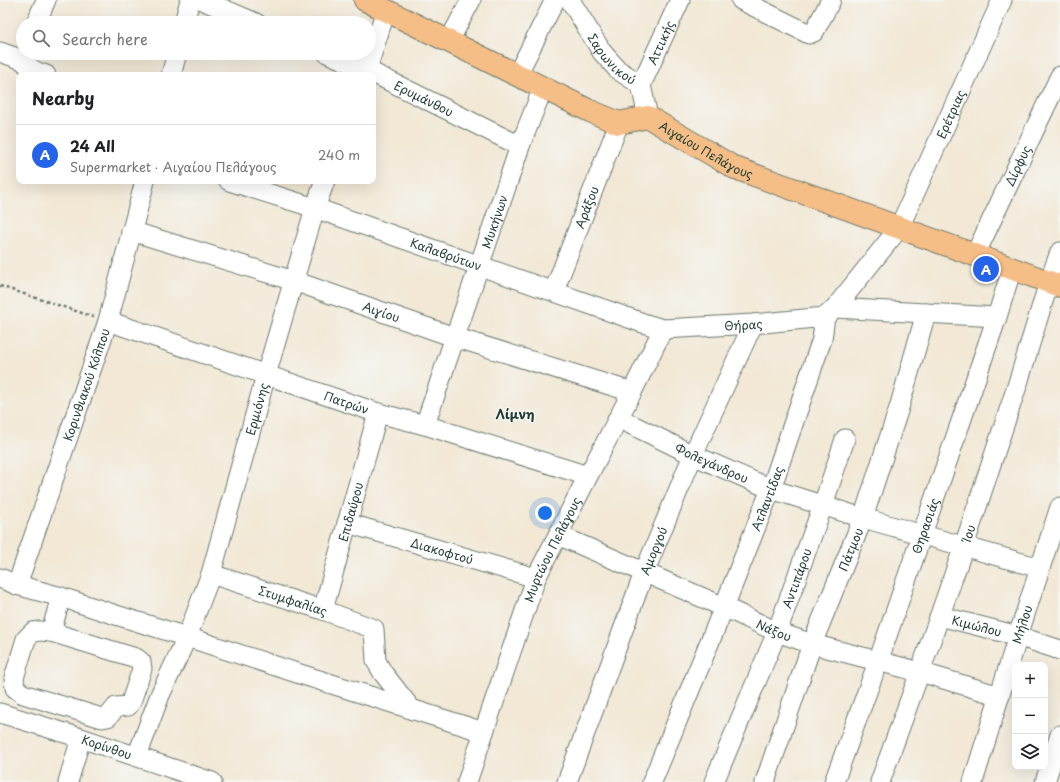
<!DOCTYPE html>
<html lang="en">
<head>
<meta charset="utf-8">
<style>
	:root { --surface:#fff; --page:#f6f6f6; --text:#202124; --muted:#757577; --line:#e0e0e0; --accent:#2563eb }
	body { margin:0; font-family:"Playpen Sans",sans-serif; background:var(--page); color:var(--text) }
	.controls { position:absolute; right:12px; bottom:12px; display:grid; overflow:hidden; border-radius:8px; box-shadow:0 4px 16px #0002 }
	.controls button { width:36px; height:36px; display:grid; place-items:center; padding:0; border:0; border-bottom:1px solid var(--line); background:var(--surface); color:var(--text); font:20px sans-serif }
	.you { position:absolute; left:545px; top:513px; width:14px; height:14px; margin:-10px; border:3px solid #fff; border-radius:50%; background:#1a73e8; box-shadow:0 0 0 6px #1a73e833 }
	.badge { display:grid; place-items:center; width:26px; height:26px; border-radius:50%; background:var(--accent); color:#fff; font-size:13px; font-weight:700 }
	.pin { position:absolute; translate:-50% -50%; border:2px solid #fff; box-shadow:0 1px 4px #0006 }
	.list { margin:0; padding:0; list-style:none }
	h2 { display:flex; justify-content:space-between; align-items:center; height:52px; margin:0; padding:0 16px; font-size:17px }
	h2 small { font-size:13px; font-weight:400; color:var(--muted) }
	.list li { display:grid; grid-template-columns:26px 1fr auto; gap:12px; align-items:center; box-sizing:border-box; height:60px; padding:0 16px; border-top:1px solid var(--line) }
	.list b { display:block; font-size:15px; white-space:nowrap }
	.list p { margin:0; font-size:13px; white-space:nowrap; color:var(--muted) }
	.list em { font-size:13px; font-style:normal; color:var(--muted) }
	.icon { flex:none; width:22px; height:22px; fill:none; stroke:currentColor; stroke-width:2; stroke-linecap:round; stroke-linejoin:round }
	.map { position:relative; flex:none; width:1060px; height:782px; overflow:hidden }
	.search { position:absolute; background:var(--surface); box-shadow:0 4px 16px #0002; left:16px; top:16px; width:360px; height:44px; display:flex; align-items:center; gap:10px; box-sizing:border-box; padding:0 14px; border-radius:22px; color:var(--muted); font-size:15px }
	.panel { position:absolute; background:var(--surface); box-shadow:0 4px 16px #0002; left:16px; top:72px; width:360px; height:112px; border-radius:8px }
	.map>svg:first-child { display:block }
</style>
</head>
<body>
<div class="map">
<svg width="1060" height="782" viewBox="0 0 1060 782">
	<rect width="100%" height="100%" fill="#f6f6f2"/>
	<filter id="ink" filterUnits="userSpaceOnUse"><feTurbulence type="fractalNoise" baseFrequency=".025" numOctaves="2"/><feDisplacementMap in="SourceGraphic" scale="8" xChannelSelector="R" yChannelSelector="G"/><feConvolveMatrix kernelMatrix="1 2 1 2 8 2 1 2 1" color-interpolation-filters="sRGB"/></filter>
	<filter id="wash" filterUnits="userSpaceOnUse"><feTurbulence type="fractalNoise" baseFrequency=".012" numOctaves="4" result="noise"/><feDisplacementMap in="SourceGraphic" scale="16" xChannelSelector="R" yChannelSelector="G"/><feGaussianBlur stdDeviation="0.9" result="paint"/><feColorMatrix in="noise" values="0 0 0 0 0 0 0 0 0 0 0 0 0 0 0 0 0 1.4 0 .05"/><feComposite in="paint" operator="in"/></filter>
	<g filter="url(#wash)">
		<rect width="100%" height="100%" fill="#f2e8d5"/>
	</g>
	<g filter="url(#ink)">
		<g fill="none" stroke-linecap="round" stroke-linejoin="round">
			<g stroke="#69796c" stroke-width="21">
				<g id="minor">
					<path d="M 202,0 L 256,23"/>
					<path id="s1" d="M 570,0 L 602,52 L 618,70 L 641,85 L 648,117"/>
					<path d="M 741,0 L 809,34 L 814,32 L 831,0"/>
					<path d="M 36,23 L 46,0"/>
					<path d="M 184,23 L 190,0"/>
					<path d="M 449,41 L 471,0"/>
					<path d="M 0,52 L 23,60"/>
					<path id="s2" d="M 327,53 L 367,70 L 520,146"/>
					<path d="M 23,60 C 30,69 35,72 46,75"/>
					<path d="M 171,75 L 177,53"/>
					<path d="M 365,75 L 386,10"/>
					<path d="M 517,75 L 555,0"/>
					<path id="s3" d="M 641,85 L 680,0"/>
					<path id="s4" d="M 229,181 L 315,208 L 643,323 L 663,329 L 753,324 L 825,317"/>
					<path id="s5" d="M 131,231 L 294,281 L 454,337 L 632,392"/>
					<path id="s6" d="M 975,255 L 1060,76"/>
					<path id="s7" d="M 554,291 L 619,123"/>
					<path d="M 835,308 L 997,317"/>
					<path id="s8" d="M 108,321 L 378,413 L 425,425 L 588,476"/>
					<path id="s9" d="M 618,418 L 693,455 L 771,489 L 863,518 L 1040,568"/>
					<path id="s10" d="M 425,425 L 520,146 L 543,88"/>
					<path id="s11" d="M 347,523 L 536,578"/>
					<path id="s12" d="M 558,535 L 724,607 L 777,632 L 812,644 L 920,672 L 1000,696"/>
					<path id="s13" d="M 211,574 L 323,610 L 374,629 L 376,661 L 383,673 L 412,710"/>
					<path d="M 0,578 L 17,585 L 61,597 L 116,615 L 187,637 L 300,674 L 484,732"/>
					<path id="s14" d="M 17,585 L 108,321 L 145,181"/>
					<path id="s15" d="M 323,610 L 378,413"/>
					<path id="s16" d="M 940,616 L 1018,636 L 1060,650"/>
					<path d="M 40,631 L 51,632 L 136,658 L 141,662 L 142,669 L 131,702 L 128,706 L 116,707 L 108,717 L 102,718 L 23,694 L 15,688 L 14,678 L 26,639 L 33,632 Z"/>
					<path d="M 51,632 L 61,597"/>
					<path id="s17" d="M 0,713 L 81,738 L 212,782"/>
					<path id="s18" d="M 137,756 L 160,695 L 187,637 L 211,574 L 266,375 L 315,208 L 325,181"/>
					<path d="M 68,782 L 81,738"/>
					<path id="s19" d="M 467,782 L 536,578 L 588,476 L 632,392 L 663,329"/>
					<path id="s20" d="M 567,782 L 644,573 L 693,455 L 753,324"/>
					<path id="s21" d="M 652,782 L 724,607 L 771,489 L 822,339 L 825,317 L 835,308 L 899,228 L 1002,0"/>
					<path id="s22" d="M 714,782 L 777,632 L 823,505 L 845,439"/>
					<path id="s23" d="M 765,782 L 812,644 L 863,518 L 899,408 L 926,313"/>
					<path id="s24" d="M 834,782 L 878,662 L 997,317 L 1012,268"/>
					<path id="s25" d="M 880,782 L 920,672 L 964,546 L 1018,383 L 1049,282 L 1060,252"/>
					<path id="s26" d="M 973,782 L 1018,636 L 1060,507"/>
					<path d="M 1045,782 L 1060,735"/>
				</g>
			</g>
			<g stroke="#69796c" stroke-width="24">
				<g id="major">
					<path id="s27" d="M 365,0 L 590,111 L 619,123 L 648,117 L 735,168 L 1060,286"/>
				</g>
			</g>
			<path stroke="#69796c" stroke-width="2.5" stroke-dasharray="3 3" stroke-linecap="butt" d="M 0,286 L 94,317"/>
			<use href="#minor" stroke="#fff" stroke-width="19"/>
			<use href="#major" stroke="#f6be87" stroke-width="22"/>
		</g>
	</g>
	<g text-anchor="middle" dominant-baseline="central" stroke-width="3" stroke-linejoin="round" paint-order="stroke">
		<g font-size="12" fill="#1f3d34" stroke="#f6f6f2">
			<text stroke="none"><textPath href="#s3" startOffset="47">Αττικής</textPath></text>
			<text stroke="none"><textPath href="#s1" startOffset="73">Σαρωνικού</textPath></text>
			<text stroke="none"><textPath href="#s2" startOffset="107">Ερυμάνθου</textPath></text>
			<text stroke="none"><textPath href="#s21" startOffset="738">Ερέτριας</textPath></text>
			<text stroke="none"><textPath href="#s27" startOffset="379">Αιγαίου Πελάγους</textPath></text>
			<text stroke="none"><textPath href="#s6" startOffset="99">Δίρφυς</textPath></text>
			<text stroke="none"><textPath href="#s7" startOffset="90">Αράξου</textPath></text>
			<text stroke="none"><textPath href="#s10" startOffset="215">Μυκήνων</textPath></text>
			<text stroke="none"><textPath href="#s4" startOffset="229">Καλαβρύτων</textPath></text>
			<text stroke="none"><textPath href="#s5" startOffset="263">Αιγίου</textPath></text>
			<text stroke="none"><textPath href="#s4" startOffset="539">Θήρας</textPath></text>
			<text stroke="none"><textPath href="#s14" startOffset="212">Κορινθιακού Κόλπου</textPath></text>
			<text stroke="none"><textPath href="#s8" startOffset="252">Πατρών</textPath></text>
			<text stroke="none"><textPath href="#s18" startOffset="368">Ερμιόνης</textPath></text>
			<text stroke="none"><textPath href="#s9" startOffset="104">Φολεγάνδρου</textPath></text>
			<text stroke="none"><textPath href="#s21" startOffset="306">Ατλαντίδας</textPath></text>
			<text stroke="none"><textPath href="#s15" startOffset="102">Επιδαύρου</textPath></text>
			<text stroke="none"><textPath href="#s24" startOffset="272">Θηρασιάς</textPath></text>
			<text stroke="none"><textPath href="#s25" startOffset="264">Ίου</textPath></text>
			<text stroke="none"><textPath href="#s23" startOffset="248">Πάτμου</textPath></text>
			<text stroke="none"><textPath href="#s11" startOffset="99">Διακοφτού</textPath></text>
			<text stroke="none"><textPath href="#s19" startOffset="248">Μυρτώου Πελάγους</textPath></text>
			<text stroke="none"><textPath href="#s20" startOffset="247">Αμοργού</textPath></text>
			<text stroke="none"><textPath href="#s22" startOffset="220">Αντιπάρου</textPath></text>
			<text stroke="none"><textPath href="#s13" startOffset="86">Στυμφαλίας</textPath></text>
			<text stroke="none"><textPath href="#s26" startOffset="165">Μήλου</textPath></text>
			<text stroke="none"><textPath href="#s16" startOffset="38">Κιμώλου</textPath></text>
			<text stroke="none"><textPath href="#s12" startOffset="236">Νάξου</textPath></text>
			<text stroke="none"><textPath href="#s17" startOffset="112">Κορίνθου</textPath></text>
		</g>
		<g font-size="13" font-weight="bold" fill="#1f3d34" stroke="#f6f6f2">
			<text x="515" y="413">Λίμνη</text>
		</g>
	</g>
</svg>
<div class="controls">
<button>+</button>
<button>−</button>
<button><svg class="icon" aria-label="layers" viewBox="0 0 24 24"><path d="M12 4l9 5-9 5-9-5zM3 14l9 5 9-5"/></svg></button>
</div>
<div class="you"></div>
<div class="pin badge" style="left:986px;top:269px">A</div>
<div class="search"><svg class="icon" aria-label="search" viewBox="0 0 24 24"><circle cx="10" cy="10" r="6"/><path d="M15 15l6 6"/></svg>Search here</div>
<section class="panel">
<h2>Nearby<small></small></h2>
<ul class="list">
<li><span class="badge">A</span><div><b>24 All</b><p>Supermarket · Αιγαίου Πελάγους</p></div><em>240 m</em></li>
</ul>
</section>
</div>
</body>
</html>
